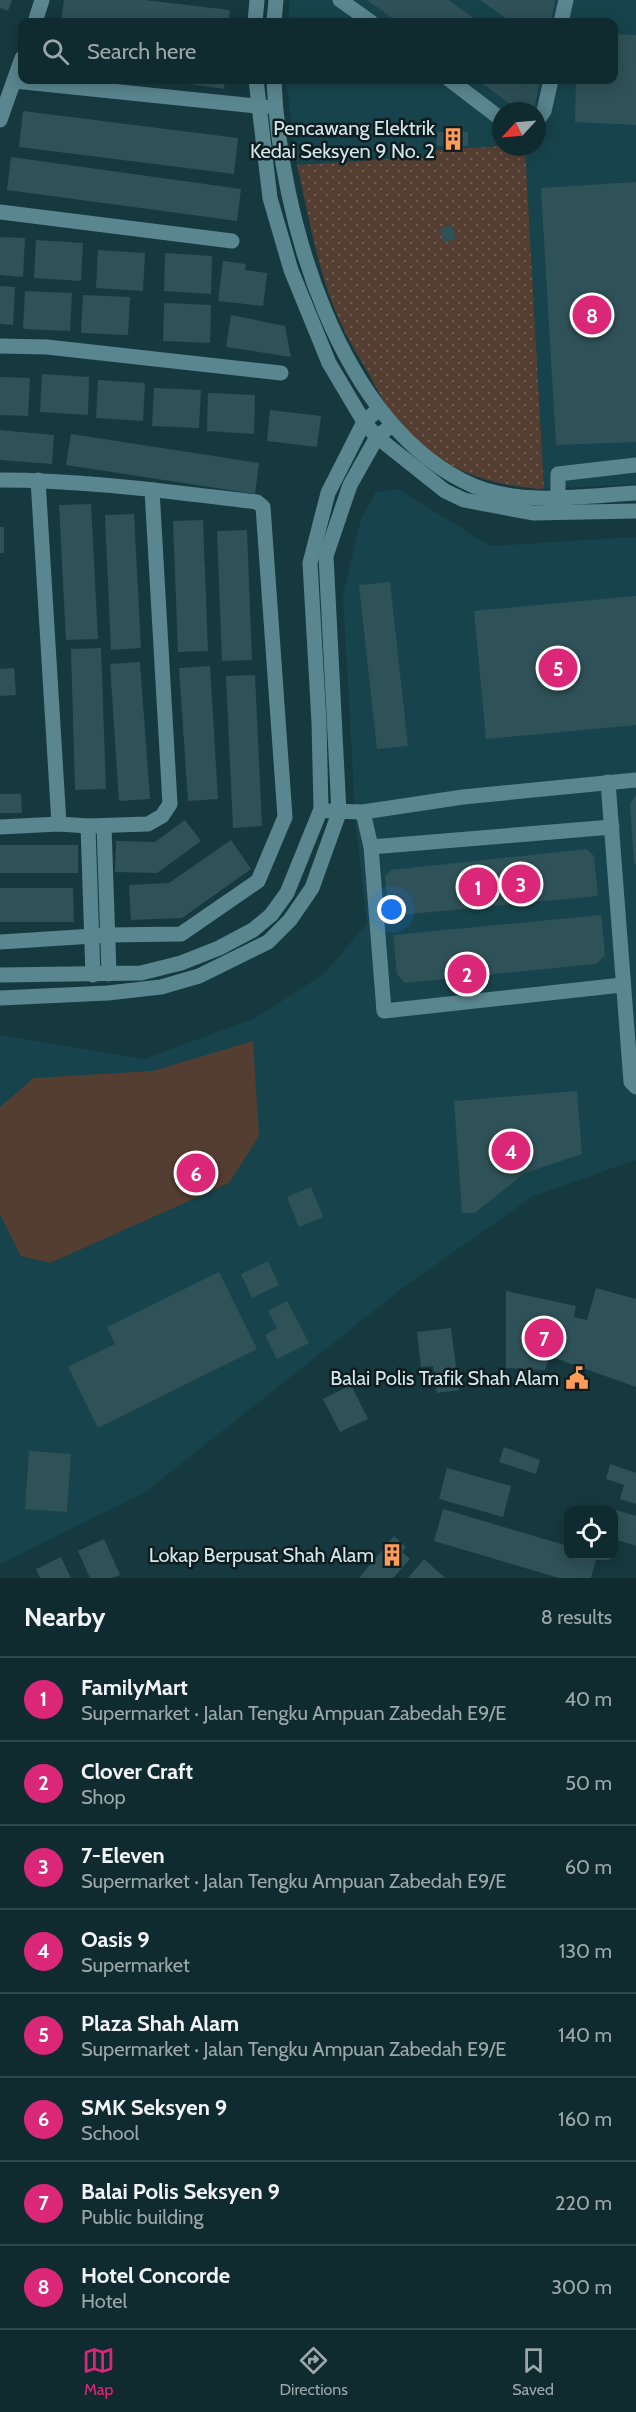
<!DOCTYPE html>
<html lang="en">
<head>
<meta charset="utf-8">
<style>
	:root { --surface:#102b2f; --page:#1e373b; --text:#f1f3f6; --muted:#9ca7aa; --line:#30474b; --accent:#db2777 }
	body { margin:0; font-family:Cabin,sans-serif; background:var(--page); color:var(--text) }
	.controls { position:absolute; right:18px; bottom:18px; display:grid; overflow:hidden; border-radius:12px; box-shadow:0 3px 15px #0003 }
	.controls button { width:54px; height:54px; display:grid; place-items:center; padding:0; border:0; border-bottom:2px solid var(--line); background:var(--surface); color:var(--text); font:30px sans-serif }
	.compass { position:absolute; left:492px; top:102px; width:54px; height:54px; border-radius:50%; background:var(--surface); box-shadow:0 3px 15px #0003; rotate:244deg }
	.you { position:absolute; left:392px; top:910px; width:21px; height:21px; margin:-15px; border:4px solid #fff; border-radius:50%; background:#1a73e8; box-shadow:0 0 0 9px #1a73e833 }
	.badge { display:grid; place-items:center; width:39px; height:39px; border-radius:50%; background:var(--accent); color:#fff; font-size:20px; font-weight:700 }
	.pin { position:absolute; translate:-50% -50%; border:3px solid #fff; box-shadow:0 2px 6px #0006 }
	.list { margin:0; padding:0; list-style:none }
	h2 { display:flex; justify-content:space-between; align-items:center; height:78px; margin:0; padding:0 24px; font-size:26px }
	h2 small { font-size:20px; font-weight:400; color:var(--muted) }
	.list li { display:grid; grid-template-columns:39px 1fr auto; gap:18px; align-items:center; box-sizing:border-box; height:84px; padding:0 24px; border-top:2px solid var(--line) }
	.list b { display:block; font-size:22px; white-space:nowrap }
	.list p { margin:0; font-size:20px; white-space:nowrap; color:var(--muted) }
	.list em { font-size:20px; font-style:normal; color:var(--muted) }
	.icon { flex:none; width:33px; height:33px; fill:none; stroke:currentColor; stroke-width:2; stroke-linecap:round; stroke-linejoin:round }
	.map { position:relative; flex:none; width:636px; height:1578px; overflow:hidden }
	.search { position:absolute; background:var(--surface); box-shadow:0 3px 15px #0003; left:18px; right:18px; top:18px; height:66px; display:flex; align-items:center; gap:15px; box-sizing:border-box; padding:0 21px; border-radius:12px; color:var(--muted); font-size:22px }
	.sheet { height:750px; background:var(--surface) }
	nav { display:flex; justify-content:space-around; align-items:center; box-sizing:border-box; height:84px; border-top:2px solid var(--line); background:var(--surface); font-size:16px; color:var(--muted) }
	nav a { display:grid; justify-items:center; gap:3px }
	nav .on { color:var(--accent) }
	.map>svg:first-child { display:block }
</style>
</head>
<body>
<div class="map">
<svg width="636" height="1578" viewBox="0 0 636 1578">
	<defs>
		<pattern id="green-dots" width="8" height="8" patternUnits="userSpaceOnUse" patternTransform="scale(1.5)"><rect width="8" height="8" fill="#543e31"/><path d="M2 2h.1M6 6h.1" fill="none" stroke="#6c5a4f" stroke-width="1.8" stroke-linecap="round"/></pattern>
	</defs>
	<rect width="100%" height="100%" fill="#16393f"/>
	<g fill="#17444c">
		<path d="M 290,0 L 636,0 L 636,484 L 544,489 L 525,147 L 537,147 L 537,111 L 501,111 L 501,146 L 436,150 L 437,156 L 297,165 L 286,80 L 614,80 L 614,22 L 288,22 Z"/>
		<path d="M 398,489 L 490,546 L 636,537 L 636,1160 L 533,1196 L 404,1287 L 144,1493 L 0,1564 L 0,1035 L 144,1059 L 256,1018 L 325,973 L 367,923 L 356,827 L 343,596 L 361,519 L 376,492 Z"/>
	</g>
	<path fill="url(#green-dots)" d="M 501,146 L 525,147 L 544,489 C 488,487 427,464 393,416 C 384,403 377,389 370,376 C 362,361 352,347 345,332 C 319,281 310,221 297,165 L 436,156 L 436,150 Z"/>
	<path fill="#543e31" d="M 253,1041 L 259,1136 L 229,1183 L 50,1263 L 21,1256 L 0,1214 L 0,1107 L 34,1078 L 153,1071 Z"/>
	<g fill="#2f5158">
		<path d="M 0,0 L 12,0 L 8,11 L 0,8 Z"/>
		<path d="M 64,0 L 144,0 L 230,10 L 228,22 L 61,22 Z"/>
		<path d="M 367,0 L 448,0 L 479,22 L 398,22 Z"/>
		<path d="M 480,0 L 555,0 L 551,22 L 511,22 Z"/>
		<path d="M 614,34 L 636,35 L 636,125 L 575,122 L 576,80 L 614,80 Z"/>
		<path d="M 160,80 L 225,80 L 224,89 Z"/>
		<path d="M 477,80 L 540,80 L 534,110 L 520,111 Z"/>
		<path d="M 23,111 L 238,138 L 234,174 L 19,147 Z"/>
		<rect x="437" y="132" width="31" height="14"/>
		<path d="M 11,157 L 241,189 L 237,221 L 7,190 Z"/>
		<path d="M 636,182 L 636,442 L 556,445 L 541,188 Z"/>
		<path d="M 452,225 L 456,239 L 443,242 L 440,228 Z"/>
		<path d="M 0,237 L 25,238 L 23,277 L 0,275 Z"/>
		<path d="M 36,240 L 83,243 L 81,281 L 34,278 Z"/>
		<path d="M 98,250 L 145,253 L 143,291 L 96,288 Z"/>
		<path d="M 165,253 L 212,256 L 211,294 L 164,291 Z"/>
		<path d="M 223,261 L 246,264 L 245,270 L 267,273 L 263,306 L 218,301 Z"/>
		<path d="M 0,286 L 15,287 L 13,325 L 0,324 Z"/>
		<path d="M 25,291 L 72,293 L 70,331 L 23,329 Z"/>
		<path d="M 83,295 L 130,297 L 128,335 L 81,333 Z"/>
		<path d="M 164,303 L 211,305 L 210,343 L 163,341 Z"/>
		<path d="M 231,315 L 285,326 L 291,357 L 226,347 Z"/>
		<path d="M 42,374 L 89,377 L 88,415 L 40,412 Z"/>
		<path d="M 0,377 L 30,378 L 28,416 L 0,415 Z"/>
		<path d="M 98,380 L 145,383 L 143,421 L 96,418 Z"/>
		<path d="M 154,388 L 201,390 L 199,428 L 152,426 Z"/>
		<path d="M 208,393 L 255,395 L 254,434 L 207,431 Z"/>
		<path d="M 270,410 L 321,416 L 317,447 L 267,441 Z"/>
		<path d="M 0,430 L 54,435 L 52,464 L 0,460 Z"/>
		<path d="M 71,434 L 259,463 L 255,494 L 66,465 Z"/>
		<path d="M 91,504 L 98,639 L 66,640 L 59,505 Z"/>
		<path d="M 134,514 L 141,648 L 111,650 L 105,515 Z"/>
		<path d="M 203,520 L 208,651 L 178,652 L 173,521 Z"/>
		<rect x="0" y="527" width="4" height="26"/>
		<path d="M 247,530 L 252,660 L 222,661 L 217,531 Z"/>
		<path d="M 390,582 L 408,746 L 377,749 L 359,585 Z"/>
		<path d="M 636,596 L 636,725 L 486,739 L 474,611 Z"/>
		<path d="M 101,648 L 106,789 L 75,790 L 71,649 Z"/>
		<path d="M 140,662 L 150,799 L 119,801 L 110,664 Z"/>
		<path d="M 210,666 L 218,799 L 188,801 L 179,668 Z"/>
		<path d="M 14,668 L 16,695 L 0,696 L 0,669 Z"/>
		<path d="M 255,675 L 262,826 L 233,828 L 226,676 Z"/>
		<path d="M 0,794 L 21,794 L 22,813 L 0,813 Z"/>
		<path d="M 636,795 L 636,864 L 634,864 L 630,804 Z"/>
		<path d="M 185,820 L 201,841 L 157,873 L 115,872 L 116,841 L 155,842 Z"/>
		<path d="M 231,840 L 251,869 L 182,918 L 131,920 L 129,885 L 169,883 Z"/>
		<rect x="0" y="845" width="78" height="28"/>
		<path d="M 586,849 L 594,856 L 598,896 L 389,916 L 385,876 L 391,870 Z"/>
		<path d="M 0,888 L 73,888 L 74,922 L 0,922 Z"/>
		<path d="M 601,915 L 605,955 L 596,964 L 405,983 L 397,974 L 393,935 Z"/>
		<path d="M 577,1091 L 582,1154 L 525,1173 L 475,1213 L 462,1213 L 454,1101 Z"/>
		<path d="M 311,1187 L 323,1217 L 299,1227 L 287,1197 Z"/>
		<path d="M 268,1261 L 279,1285 L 252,1298 L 241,1274 Z"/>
		<path d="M 219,1272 L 257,1349 L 98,1428 L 68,1367 L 115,1344 L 107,1327 Z"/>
		<path d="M 596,1288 L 636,1299 L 636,1387 L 549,1356 L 545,1370 L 506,1368 L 506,1291 L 576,1306 L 574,1317 L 587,1320 Z"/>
		<path d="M 287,1301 L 309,1343 L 277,1359 L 265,1335 L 277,1328 L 268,1311 Z"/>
		<path d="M 451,1328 L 459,1390 L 437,1393 L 433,1366 L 421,1367 L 417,1332 Z"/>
		<path d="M 351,1385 L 368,1419 L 340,1432 L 323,1399 Z"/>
		<path d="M 504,1447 L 540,1460 L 536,1474 L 499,1462 Z"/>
		<path d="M 29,1451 L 71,1454 L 67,1512 L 25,1509 Z"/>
		<path d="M 610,1464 L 636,1473 L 636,1504 L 620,1499 L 624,1485 L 606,1479 Z"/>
		<path d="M 447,1468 L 511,1486 L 503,1517 L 439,1499 Z"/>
		<path d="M 443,1509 L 568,1546 L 568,1556 L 597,1556 L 591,1578 L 559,1578 L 434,1541 Z"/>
		<path d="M 616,1510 L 636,1516 L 636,1546 L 614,1539 Z"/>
		<path d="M 394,1536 L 406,1547 L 402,1552 L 410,1559 L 393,1578 L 359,1578 Z"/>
		<path d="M 104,1539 L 120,1575 L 112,1578 L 90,1578 L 78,1551 Z"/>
		<path d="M 61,1557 L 71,1578 L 40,1578 L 36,1569 Z"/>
		<path d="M 424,1559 L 445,1578 L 408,1578 Z"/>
	</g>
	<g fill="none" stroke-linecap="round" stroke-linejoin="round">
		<g stroke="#5a868f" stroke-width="15">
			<path d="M 340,0 L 371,22"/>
			<path d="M 35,22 L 42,0"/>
			<path d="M 255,22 L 257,0"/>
			<path d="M 274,22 L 276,0"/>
			<path d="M 561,22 L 566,0"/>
			<path d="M 256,80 L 270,198 L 291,270 L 329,363 L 364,422 L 377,437 L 445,491 L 464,500 L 533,513 L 636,511"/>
			<path d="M 274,80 C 279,213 338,428 474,486 C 523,506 584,496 636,493"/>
			<path d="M 450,80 L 501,119"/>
			<path d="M 14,81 L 265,107"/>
			<path d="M 0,120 L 22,58"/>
			<path d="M 537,121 L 544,111 L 551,80"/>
			<path d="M 0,212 L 232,241"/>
			<path d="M 0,346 L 47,347 L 281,373"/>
			<path d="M 0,480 C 86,480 172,492 257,502 L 263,507 L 285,817 L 258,881 L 181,934 L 109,935 L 0,942"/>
			<path d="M 38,480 L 59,824"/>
			<path d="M 558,506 L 558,474 L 636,465"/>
			<path d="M 608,782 L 631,1082 L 636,1087"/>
			<path d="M 329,811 L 363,812 L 463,797 L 636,780"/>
			<path d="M 363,812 L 371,847 L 384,1011 L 622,985"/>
			<path d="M 88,826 L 93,975"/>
			<path d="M 104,826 L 109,974"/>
			<path d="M 0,827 L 59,824 L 88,826 L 148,824 L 162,816 L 170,804 L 152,490"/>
			<path d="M 371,847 L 612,827"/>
			<path d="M 0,975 L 141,973 L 181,963 L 219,948 L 253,930 L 271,915 L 287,893 L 321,809 L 319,722 L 310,563 L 328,493 L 364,422 L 379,409"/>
			<path d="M 0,998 L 108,993 L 161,987 L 199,976 L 268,942 L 290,920 L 312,888 L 339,813 L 326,556 L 350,485 L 377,437 L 392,425"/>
		</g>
	</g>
	<defs>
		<g id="building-bare" transform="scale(1.8)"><path d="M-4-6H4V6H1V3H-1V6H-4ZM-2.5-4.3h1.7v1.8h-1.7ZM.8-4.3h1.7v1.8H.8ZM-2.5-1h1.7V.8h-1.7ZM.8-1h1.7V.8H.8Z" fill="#fe9c58" stroke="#0f1d20" stroke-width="2.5" paint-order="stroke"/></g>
		<g id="civic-bare" transform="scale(1.8)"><path d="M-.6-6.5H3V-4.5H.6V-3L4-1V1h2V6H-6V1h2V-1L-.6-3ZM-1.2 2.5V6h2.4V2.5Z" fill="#fe9c58" stroke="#0f1d20" stroke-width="2.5" paint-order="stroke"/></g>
	</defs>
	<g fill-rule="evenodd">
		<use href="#building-bare" x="453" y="139"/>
		<use href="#civic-bare" x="577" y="1378"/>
		<use href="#building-bare" x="392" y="1555"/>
	</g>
	<g text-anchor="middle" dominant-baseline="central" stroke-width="5" stroke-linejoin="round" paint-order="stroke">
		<g font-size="20" fill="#d4e7eb" stroke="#0f1d20" text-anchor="end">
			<text x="435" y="128">Pencawang Elektrik<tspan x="435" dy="23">Kedai Seksyen 9 No. 2</tspan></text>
			<text x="559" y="1378">Balai Polis Trafik Shah Alam</text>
			<text x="374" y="1555">Lokap Berpusat Shah Alam</text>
		</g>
	</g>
</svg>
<div class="controls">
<button><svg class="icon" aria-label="locate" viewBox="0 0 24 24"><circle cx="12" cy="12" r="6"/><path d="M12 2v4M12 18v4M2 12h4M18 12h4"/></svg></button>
</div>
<svg class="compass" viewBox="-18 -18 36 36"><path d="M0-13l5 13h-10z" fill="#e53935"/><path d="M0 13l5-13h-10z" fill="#9ca7aa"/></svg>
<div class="you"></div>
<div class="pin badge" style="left:478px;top:887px">1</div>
<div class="pin badge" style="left:467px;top:974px">2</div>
<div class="pin badge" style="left:521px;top:884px">3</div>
<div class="pin badge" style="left:511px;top:1151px">4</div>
<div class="pin badge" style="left:558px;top:668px">5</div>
<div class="pin badge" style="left:196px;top:1173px">6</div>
<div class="pin badge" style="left:544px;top:1338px">7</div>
<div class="pin badge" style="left:592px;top:315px">8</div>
<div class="search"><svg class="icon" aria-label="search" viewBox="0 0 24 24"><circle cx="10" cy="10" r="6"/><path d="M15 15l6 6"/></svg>Search here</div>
</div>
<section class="sheet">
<h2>Nearby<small>8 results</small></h2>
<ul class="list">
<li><span class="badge">1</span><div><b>FamilyMart</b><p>Supermarket · Jalan Tengku Ampuan Zabedah E9/E</p></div><em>40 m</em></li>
<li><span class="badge">2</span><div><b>Clover Craft</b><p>Shop</p></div><em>50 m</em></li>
<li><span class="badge">3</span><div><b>7-Eleven</b><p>Supermarket · Jalan Tengku Ampuan Zabedah E9/E</p></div><em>60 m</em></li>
<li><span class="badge">4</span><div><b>Oasis 9</b><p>Supermarket</p></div><em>130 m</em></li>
<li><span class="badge">5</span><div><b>Plaza Shah Alam</b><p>Supermarket · Jalan Tengku Ampuan Zabedah E9/E</p></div><em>140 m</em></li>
<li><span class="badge">6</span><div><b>SMK Seksyen 9</b><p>School</p></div><em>160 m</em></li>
<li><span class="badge">7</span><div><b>Balai Polis Seksyen 9</b><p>Public building</p></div><em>220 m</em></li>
<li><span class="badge">8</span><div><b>Hotel Concorde</b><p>Hotel</p></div><em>300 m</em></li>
</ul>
</section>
<nav>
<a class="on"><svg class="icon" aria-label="map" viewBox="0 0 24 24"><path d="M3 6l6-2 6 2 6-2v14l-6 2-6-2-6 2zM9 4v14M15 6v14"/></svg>Map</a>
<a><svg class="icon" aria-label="directions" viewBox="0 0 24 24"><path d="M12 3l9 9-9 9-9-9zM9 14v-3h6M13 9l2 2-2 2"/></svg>Directions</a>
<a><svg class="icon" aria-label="saved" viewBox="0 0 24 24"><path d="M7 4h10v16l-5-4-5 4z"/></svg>Saved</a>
</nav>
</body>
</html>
